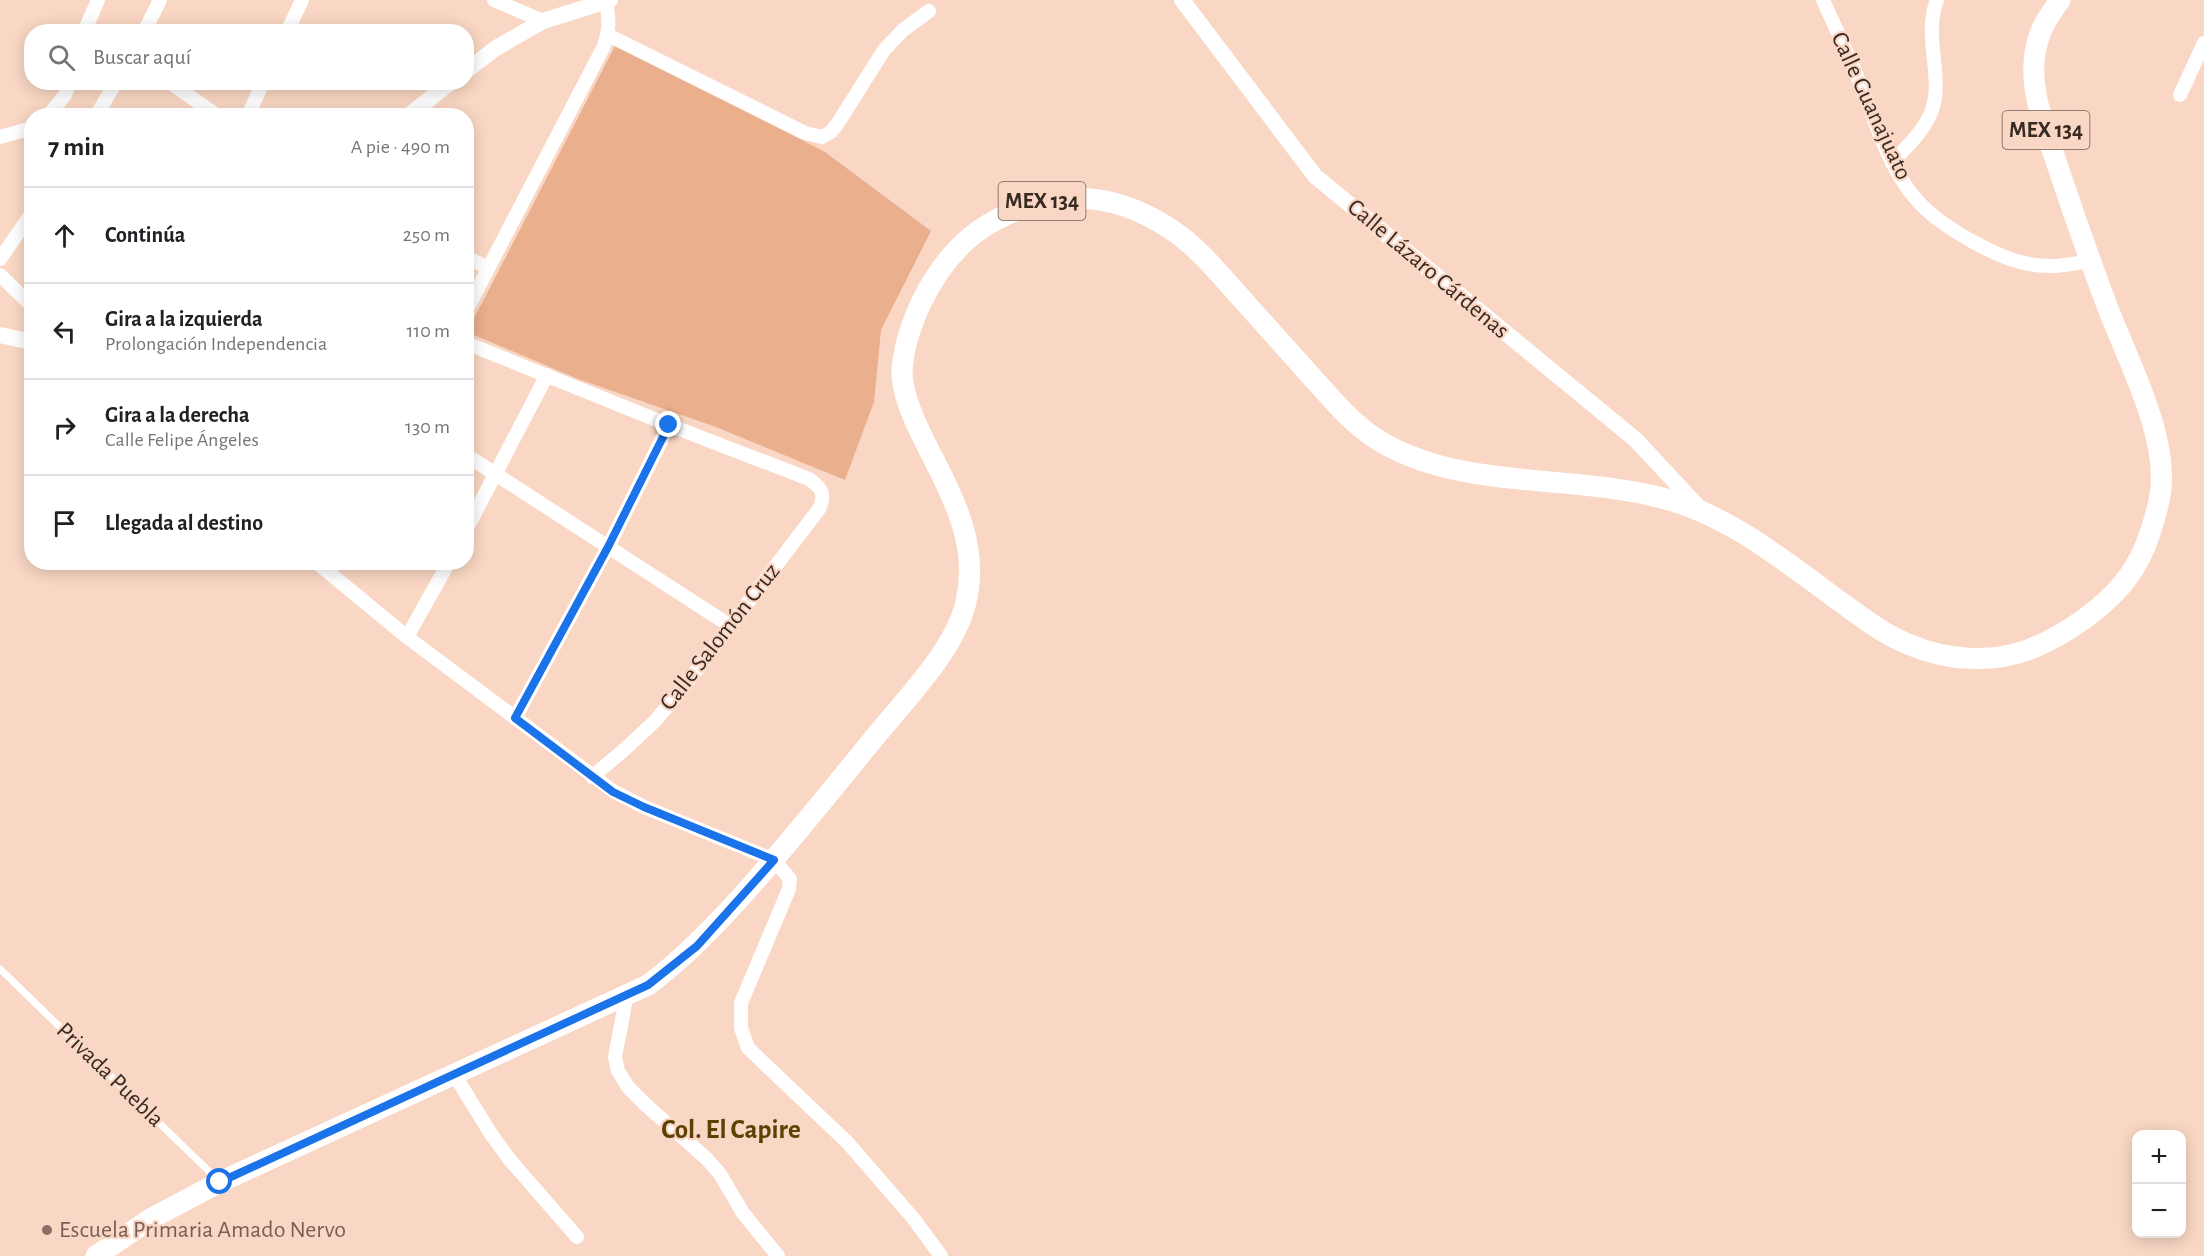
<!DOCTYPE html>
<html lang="es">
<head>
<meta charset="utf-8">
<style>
	:root { --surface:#fff; --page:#f2f2f2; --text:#202124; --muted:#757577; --line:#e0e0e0 }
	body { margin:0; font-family:"Alegreya Sans",sans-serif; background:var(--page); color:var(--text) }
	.controls { position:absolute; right:18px; bottom:18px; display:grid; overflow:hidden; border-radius:12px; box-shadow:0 3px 15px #0003 }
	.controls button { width:54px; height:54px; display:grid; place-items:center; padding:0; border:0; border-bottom:2px solid var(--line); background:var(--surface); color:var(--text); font:30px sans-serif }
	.stop { position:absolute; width:18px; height:18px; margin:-14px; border:4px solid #1a73e8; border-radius:50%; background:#fff }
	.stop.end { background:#1a73e8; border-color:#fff; box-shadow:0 2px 6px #0008 }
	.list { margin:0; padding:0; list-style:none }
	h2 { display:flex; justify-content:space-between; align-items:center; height:78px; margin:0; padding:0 24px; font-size:26px }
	h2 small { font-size:20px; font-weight:400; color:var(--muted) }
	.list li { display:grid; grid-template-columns:39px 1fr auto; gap:18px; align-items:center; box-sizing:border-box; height:96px; padding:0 24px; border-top:2px solid var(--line) }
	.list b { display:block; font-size:22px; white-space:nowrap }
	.list p { margin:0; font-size:20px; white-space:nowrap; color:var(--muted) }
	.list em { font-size:20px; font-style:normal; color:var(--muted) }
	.icon { flex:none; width:33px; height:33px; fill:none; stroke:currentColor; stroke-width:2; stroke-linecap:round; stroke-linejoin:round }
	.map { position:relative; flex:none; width:2204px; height:1256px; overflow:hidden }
	.search { position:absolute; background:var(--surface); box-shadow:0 3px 15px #0003; left:24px; top:24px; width:450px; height:66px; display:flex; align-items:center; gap:15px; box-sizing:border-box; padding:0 21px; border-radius:24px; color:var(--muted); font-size:22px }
	.panel { position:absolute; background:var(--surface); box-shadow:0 3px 15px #0003; left:24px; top:108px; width:450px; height:462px; border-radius:24px }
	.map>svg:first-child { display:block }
</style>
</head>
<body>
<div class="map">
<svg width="2204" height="1256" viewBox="0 0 2204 1256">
	<rect width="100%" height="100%" fill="#fad7c4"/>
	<path fill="#eaaf8d" d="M 616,44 L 825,152 L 931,231 L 881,330 L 874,402 L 845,480 L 716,427 L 578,379 L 467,332 Z"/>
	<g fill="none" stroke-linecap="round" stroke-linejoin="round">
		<path stroke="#fff" stroke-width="7" d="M 0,969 L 218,1180"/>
		<g stroke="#fff" stroke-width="14">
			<path d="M 494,0 L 543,21"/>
			<path d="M 1823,0 C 1836,29 1850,58 1862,88 C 1877,126 1889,168 1916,199 C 1939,226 2000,261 2035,265 C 2054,268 2071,264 2090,261"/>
			<path d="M 84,32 L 98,0"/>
			<path d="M 144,32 L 160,0"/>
			<path d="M 287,32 L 302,0"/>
			<path d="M 608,35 L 805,133 L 822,137 L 831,132 L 838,123 L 884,50 L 903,30 L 929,11"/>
			<path d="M 169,82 L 218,116"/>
			<path d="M 2180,95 L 2204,43"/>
			<path d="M 48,116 L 65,95 L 70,82"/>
			<path d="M 96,116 L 116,82"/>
			<path d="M 248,116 L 263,82"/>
			<path d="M 0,137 L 32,128"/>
			<path d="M 1892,163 C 1905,148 1922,133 1930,115 C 1946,81 1922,37 1937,0"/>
			<path d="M 466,257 L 488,268"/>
			<path d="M 0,259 L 32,213"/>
			<path d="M 0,275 L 32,306"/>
			<path d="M 466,311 L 603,48 C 610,31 609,18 606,0"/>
			<path d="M 466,343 L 669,425 L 809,479 C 822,488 826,495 819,509 L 683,688 L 655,721 L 625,749 L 592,777"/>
			<path d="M 466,455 L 729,625"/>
			<path d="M 466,530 L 547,375"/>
			<path d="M 316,562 L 407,637 L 613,791 L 644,807 L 774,860 L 790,879 L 789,889 L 741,1003 L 741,1028 L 748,1048 L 847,1142 L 913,1218 L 941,1256"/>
			<path d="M 407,637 L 449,562"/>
			<path d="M 515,718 L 608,547 L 669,425"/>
			<path d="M 627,994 L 615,1057 L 618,1071 L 628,1087 L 646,1105 L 707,1159 L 720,1174 L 743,1213 L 778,1256"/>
			<path d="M 454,1074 L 491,1134 L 510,1160 L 577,1237"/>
		</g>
		<g stroke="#fff" stroke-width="16">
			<path d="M 1182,0 L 1315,176 L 1636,440 L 1702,511"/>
			<path d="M 466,71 L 496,48 L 543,21 L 610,0"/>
			<path d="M 408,116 L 451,82"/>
			<path d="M 0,335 L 32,342"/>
		</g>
		<path stroke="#fff" stroke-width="21" d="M 96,1256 L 152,1218 L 220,1182 L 648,985 C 683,959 712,929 741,897 C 786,847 828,795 870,743 C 902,703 955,651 966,602 C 980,540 950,493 924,440 C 914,420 902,394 902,372 C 903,347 911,325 921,303 C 938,268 961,238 996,220 C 1056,187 1116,192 1172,230 C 1199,248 1221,276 1243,300 C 1265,325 1288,350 1310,375 C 1332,399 1354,427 1383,443 C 1465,490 1571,474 1662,498 C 1727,514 1782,559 1835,598 C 1858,614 1881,633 1908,644 C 1947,661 1993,664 2033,648 C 2066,634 2103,609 2125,581 C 2136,567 2146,547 2151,530 C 2155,517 2160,502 2161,488 C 2166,433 2129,362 2109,311 C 2092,266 2076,221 2061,176 C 2047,132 2023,83 2039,37 C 2043,23 2052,12 2060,0"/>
	</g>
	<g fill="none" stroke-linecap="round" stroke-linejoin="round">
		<path stroke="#1a73e8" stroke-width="8" d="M 220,1182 L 648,985 L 697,946 L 774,860 L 644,807 L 613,792 L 515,718 L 608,547 L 669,425"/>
	</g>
	<circle fill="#8d6e63" stroke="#fad7c4" stroke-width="2" cx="47" cy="1230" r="6"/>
	<g text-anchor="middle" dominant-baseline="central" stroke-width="4.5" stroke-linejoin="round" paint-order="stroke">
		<g fill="#fad7c4" stroke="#725e53" stroke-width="1.5">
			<rect x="2002.5" y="111" width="87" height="38" rx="4.5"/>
			<rect x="998.5" y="182" width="87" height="38" rx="4.5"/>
		</g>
		<g font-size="22" font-weight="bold" fill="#372a23">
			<text x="2046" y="130">MEX 134</text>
			<text x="1042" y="201">MEX 134</text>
		</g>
		<g font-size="24" fill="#372a23" stroke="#fad7c4">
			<text transform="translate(1871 106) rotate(65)">Calle Guanajuato</text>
			<text transform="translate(1428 269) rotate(40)">Calle Lázaro Cárdenas</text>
			<text transform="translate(720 637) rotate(-52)">Calle Salomón Cruz</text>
			<text transform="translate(110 1075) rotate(44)">Privada Puebla</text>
		</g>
		<g font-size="24" fill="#785e54" stroke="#fad7c4" text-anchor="start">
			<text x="59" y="1230">Escuela Primaria Amado Nervo</text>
		</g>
		<g font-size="27" font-weight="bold" fill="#5c4102" stroke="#fad7c4">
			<text x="731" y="1129">Col. El Capire</text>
		</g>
	</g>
</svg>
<div class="controls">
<button>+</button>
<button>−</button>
</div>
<div class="stop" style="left:220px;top:1182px"></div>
<div class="stop end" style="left:669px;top:425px"></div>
<div class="search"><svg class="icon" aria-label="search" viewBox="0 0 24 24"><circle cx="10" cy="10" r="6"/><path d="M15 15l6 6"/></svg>Buscar aquí</div>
<section class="panel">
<h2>7 min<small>A pie · 490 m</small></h2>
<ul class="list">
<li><svg class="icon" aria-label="ahead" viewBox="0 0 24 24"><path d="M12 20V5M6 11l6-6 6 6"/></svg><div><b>Continúa</b></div><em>250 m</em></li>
<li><svg class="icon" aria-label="left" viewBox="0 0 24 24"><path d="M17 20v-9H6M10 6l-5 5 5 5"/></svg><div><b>Gira a la izquierda</b><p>Prolongación Independencia</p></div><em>110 m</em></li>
<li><svg class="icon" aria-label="right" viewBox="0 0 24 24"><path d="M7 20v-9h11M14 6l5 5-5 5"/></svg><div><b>Gira a la derecha</b><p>Calle Felipe Ángeles</p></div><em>130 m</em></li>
<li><svg class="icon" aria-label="arrive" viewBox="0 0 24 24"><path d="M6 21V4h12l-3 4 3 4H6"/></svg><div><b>Llegada al destino</b></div></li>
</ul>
</section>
</div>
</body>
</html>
